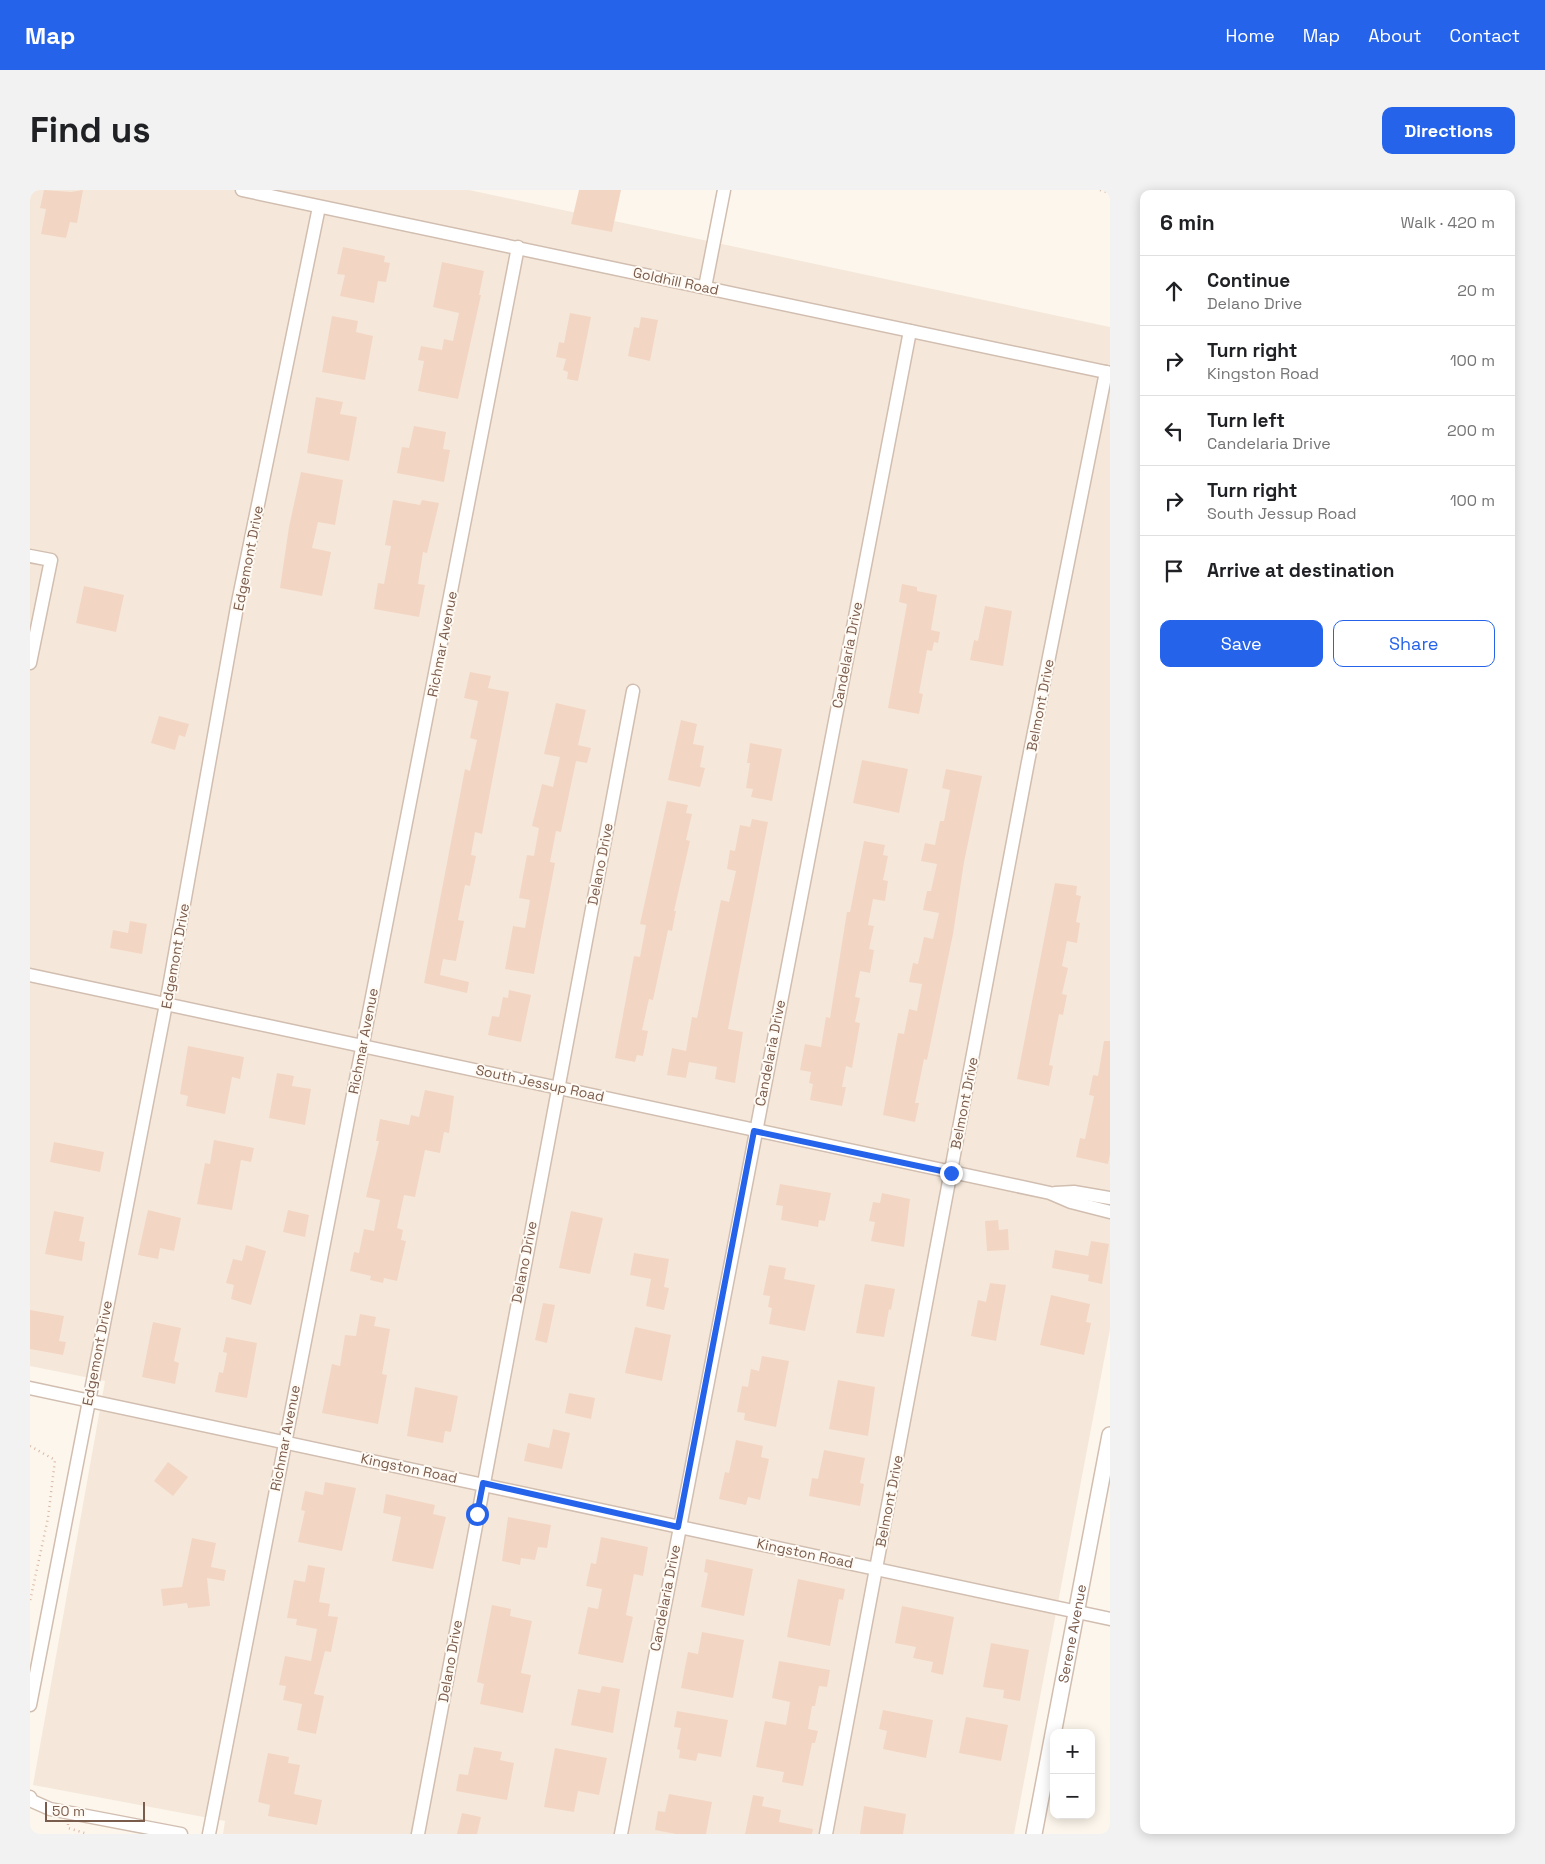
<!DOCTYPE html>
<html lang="en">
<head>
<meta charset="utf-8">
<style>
	:root { --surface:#fff; --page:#f2f2f2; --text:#202124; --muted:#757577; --line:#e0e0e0; --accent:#2563eb }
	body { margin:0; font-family:"Space Grotesk",sans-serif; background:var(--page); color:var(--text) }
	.controls { position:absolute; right:15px; bottom:15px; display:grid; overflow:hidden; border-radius:10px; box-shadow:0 2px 12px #0003 }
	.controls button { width:45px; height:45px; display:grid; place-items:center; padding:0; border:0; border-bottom:1px solid var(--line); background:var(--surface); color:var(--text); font:25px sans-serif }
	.scale { position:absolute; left:15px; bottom:12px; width:100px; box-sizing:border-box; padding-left:5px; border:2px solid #7a5c4d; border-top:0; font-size:14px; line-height:18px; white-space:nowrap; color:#7a5c4d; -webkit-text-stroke:4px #fffaf3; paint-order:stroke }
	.stop { position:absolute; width:15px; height:15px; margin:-11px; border:4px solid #2563eb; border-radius:50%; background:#fff }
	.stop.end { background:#2563eb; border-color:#fff; box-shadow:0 1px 5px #0008 }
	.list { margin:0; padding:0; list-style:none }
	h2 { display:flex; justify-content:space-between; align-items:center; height:65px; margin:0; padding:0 20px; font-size:21px }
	h2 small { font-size:16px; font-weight:400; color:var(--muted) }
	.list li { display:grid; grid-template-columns:32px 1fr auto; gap:15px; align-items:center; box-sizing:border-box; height:70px; padding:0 20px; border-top:1px solid var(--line) }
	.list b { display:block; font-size:19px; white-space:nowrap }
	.list p { margin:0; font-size:16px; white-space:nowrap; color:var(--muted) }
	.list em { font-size:16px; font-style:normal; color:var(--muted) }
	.actions { display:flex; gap:10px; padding:15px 20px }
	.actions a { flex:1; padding:11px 0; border:1px solid var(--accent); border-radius:10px; text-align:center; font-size:18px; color:var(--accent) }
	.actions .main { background:var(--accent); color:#fff }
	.icon { flex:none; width:28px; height:28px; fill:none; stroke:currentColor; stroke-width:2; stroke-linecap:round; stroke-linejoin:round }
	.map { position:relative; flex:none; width:1080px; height:1644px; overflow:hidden; border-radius:10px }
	header { display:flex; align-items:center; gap:30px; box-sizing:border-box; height:70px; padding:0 25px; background:var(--accent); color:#fff }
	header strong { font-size:24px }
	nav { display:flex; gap:28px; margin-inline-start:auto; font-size:18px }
	.intro { display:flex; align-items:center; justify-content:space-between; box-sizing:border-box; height:120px; padding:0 30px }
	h1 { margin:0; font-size:35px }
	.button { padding:12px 22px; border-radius:10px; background:var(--accent); color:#fff; font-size:18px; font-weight:700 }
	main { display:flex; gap:30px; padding:0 30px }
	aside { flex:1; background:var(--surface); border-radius:10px; box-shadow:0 2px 12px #0003 }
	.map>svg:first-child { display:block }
</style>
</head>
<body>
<header>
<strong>Map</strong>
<nav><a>Home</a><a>Map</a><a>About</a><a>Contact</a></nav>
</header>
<div class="intro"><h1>Find us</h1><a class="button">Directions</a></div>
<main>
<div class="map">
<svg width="1080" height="1644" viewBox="0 0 1080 1644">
	<rect width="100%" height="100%" fill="#fdf6ec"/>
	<path fill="#f5e8da" d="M 0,0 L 439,0 L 1080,137 L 1080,1139 L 984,1644 L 193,1644 L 195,1631 L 3,1595 L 75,1191 L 0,1176 Z"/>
	<g fill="#f3d5c3">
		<path d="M 14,0 L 41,2 L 53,0 L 47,33 L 40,32 L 36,48 L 11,44 L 16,19 L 10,18 Z"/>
		<path d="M 549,0 L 591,0 L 582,42 L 541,34 Z"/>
		<path d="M 313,57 L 355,66 L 354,72 L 360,73 L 356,92 L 348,91 L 344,113 L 310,106 L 315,85 L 307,84 Z"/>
		<path d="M 412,72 L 454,81 L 449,105 L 451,105 L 428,209 L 388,201 L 394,171 L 388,170 L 391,156 L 412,160 L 414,149 L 423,151 L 429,123 L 403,117 Z"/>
		<path d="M 540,123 L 561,127 L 548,191 L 537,189 L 538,182 L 533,180 L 536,169 L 526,167 L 529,152 L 534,153 Z"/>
		<path d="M 302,126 L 328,131 L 326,142 L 343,146 L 335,190 L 292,182 Z"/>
		<path d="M 611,127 L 628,130 L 620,171 L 598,166 L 604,137 L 609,138 Z"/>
		<path d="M 286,207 L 313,212 L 310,224 L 327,227 L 319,271 L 277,263 Z"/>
		<path d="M 384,236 L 416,242 L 413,259 L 420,260 L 414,292 L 367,283 L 372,257 L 379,258 Z"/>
		<path d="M 271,282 L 313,290 L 305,335 L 288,332 L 282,358 L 301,362 L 292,406 L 250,398 L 259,337 Z"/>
		<path d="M 363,310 L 390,315 L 392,310 L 409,313 L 397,363 L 393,362 L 388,394 L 395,395 L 389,427 L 344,419 L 348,393 L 354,394 L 361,356 L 355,355 Z"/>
		<path d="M 872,394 L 887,397 L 887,401 L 907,405 L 901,440 L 910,442 L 908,453 L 904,452 L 902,461 L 897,460 L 889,503 L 893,504 L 889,524 L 858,518 L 877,414 L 869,412 Z"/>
		<path d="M 54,396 L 94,405 L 86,442 L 46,433 Z"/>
		<path d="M 955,416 L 982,421 L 973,476 L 940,470 L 944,450 L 948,451 Z"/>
		<path d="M 440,482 L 461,486 L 458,498 L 479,502 L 452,644 L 445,642 L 441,665 L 446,666 L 440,696 L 435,695 L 428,730 L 434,731 L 426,771 L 413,769 L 410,785 L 439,792 L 437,803 L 394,793 L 435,579 L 440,581 L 447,550 L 440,548 L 448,511 L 434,508 Z"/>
		<path d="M 526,513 L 556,520 L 548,555 L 561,558 L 557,573 L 546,571 L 531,642 L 526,641 L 520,672 L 525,673 L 504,784 L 475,779 L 483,736 L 495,738 L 500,710 L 489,708 L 497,665 L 504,666 L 509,638 L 502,636 L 512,594 L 523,597 L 530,567 L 514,564 Z"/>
		<path d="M 129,526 L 159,534 L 155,547 L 149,545 L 145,560 L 121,553 Z"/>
		<path d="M 651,530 L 667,534 L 663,554 L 674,556 L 670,577 L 675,578 L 670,597 L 638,590 Z"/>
		<path d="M 720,553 L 752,559 L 742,611 L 721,607 L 723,599 L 716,598 L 720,573 L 717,573 Z"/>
		<path d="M 832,570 L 878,579 L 869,623 L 823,613 Z"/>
		<path d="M 916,579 L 952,586 L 934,672 L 923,744 L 897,870 L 894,869 L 885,913 L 889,913 L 885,932 L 853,925 L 868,843 L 874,844 L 879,819 L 887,821 L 892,794 L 879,792 L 883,773 L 888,774 L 894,747 L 903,749 L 909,723 L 893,720 L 897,701 L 901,701 L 907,674 L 891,671 L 895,653 L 905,655 L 910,631 L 914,631 L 920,600 L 912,598 Z"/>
		<path d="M 637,611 L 658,615 L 656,623 L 662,624 L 656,650 L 660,651 L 644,721 L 646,721 L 642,741 L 638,740 L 623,810 L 619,809 L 612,840 L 618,841 L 613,866 L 607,865 L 605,872 L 585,868 L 604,766 L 610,767 L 616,735 L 610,734 Z"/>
		<path d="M 722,629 L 738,632 L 698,839 L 713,842 L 705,893 L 685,889 L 687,877 L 659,872 L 656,888 L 637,885 L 642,858 L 656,861 L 662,827 L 667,828 L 691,710 L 699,712 L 706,681 L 697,679 L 700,660 L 705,661 L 710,635 L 720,637 Z"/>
		<path d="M 834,651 L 855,655 L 853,665 L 858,666 L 853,690 L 858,691 L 855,711 L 843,709 L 838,735 L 844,736 L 839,759 L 844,760 L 840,783 L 830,781 L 825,807 L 830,808 L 825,832 L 830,833 L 822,878 L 816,876 L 812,897 L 816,897 L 812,916 L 780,910 L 783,894 L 779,893 L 781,882 L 770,880 L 775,854 L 791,857 L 796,827 L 800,828 L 817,722 L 820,722 Z"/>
		<path d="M 1025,693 L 1047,696 L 1046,705 L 1051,706 L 1046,732 L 1050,733 L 1047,753 L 1037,751 L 1032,776 L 1038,778 L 1032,804 L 1037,805 L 1033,825 L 1029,824 L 1019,875 L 1023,876 L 1019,896 L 987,889 Z"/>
		<path d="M 100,731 L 117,734 L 112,764 L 80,758 L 83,740 L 98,743 Z"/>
		<path d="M 479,800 L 501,805 L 491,852 L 458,845 L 462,826 L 469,827 L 473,807 L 478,808 Z"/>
		<path d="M 1074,851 L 1080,851 L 1080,964 L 1078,974 L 1046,967 L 1050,948 L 1055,949 L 1064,906 L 1059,905 L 1063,885 L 1068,886 Z"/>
		<path d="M 158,856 L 214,867 L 210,889 L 202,887 L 195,924 L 156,916 L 158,906 L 150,904 Z"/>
		<path d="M 247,883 L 264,886 L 262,896 L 281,899 L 275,935 L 239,928 Z"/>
		<path d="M 395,900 L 424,906 L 419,943 L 414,942 L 410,963 L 395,960 L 385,1007 L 374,1005 L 367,1038 L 373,1040 L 371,1050 L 376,1051 L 367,1091 L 354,1088 L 353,1093 L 340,1090 L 341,1086 L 320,1081 L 324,1062 L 329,1063 L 334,1039 L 344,1041 L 350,1010 L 336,1007 L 349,951 L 346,951 L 350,929 L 379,935 L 381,925 L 389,927 Z"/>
		<path d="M 184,950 L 224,958 L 221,972 L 211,970 L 202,1020 L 167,1014 L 175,973 L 180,974 Z"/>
		<path d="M 24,952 L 74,962 L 70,982 L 20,972 Z"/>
		<path d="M 750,994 L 801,1003 L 795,1031 L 789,1030 L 788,1037 L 751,1030 L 753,1016 L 746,1015 Z"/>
		<path d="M 852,1003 L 880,1009 L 874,1057 L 841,1051 L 845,1032 L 839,1031 L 843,1012 L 850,1013 Z"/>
		<path d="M 118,1020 L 151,1028 L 144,1061 L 130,1058 L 128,1069 L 108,1065 Z"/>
		<path d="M 258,1020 L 279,1025 L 275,1047 L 253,1042 Z"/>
		<path d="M 24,1021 L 54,1027 L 49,1051 L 55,1052 L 52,1071 L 15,1064 Z"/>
		<path d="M 541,1021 L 573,1028 L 560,1084 L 529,1078 Z"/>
		<path d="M 968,1030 L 969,1040 L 978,1039 L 979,1060 L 957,1061 L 955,1031 Z"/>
		<path d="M 1061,1051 L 1079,1054 L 1072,1094 L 1058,1091 L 1059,1085 L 1022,1078 L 1025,1060 L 1058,1066 Z"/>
		<path d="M 216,1055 L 236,1061 L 221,1115 L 201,1109 L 204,1095 L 196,1093 L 203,1069 L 212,1071 Z"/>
		<path d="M 604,1063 L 639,1069 L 634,1097 L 639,1098 L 634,1120 L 616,1116 L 621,1089 L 600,1085 Z"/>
		<path d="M 739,1075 L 756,1078 L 754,1089 L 785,1095 L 775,1141 L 739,1134 L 742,1118 L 738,1117 L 740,1106 L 733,1105 Z"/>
		<path d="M 960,1093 L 976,1095 L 966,1151 L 941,1146 L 948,1110 L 956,1112 Z"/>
		<path d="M 835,1094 L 865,1099 L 861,1120 L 859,1119 L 854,1147 L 826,1143 Z"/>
		<path d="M 1021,1105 L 1060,1114 L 1056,1132 L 1061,1133 L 1054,1165 L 1010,1155 Z"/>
		<path d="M 513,1113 L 525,1115 L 517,1153 L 505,1150 Z"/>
		<path d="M 0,1120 L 34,1126 L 29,1151 L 36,1152 L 33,1165 L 0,1159 Z"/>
		<path d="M 330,1124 L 346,1127 L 344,1136 L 360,1139 L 352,1184 L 357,1185 L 348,1234 L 292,1223 L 302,1174 L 310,1176 L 315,1145 L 326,1146 Z"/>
		<path d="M 123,1132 L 151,1138 L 144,1171 L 149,1173 L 145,1194 L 112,1187 Z"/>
		<path d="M 605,1137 L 641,1145 L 632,1191 L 595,1183 Z"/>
		<path d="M 196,1147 L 227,1153 L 217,1208 L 185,1202 L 189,1182 L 193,1183 L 197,1163 L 193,1162 Z"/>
		<path d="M 732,1166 L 759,1171 L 746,1237 L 714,1230 L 715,1223 L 707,1222 L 712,1196 L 718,1197 L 721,1179 L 729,1181 Z"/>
		<path d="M 808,1190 L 845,1197 L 838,1246 L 799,1239 Z"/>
		<path d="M 385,1197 L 428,1206 L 421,1242 L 415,1241 L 413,1253 L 377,1246 Z"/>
		<path d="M 539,1203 L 565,1208 L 561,1229 L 535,1223 Z"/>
		<path d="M 523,1239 L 540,1243 L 532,1279 L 494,1271 L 498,1253 L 519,1258 Z"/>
		<path d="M 706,1250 L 733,1256 L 731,1267 L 739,1269 L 730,1310 L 718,1307 L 716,1315 L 689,1309 L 695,1282 L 699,1283 Z"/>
		<path d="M 794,1260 L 835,1268 L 830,1293 L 834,1294 L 830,1316 L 779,1306 L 782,1288 L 788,1289 Z"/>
		<path d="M 138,1272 L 158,1287 L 143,1306 L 124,1291 Z"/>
		<path d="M 295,1292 L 326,1298 L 312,1361 L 268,1352 L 275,1321 L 271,1320 L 275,1301 L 293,1305 Z"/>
		<path d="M 356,1304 L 405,1315 L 403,1324 L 416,1327 L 403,1379 L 362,1371 L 371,1327 L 353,1323 Z"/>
		<path d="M 478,1327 L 521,1335 L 517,1358 L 508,1357 L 505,1370 L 491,1368 L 490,1375 L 472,1371 Z"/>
		<path d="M 571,1347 L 618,1357 L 613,1386 L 604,1384 L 596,1425 L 603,1427 L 593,1473 L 548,1464 L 558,1417 L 568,1419 L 572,1399 L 556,1396 L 561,1373 L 566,1374 Z"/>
		<path d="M 162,1348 L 186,1353 L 181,1377 L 196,1380 L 194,1391 L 177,1388 L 180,1416 L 158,1418 L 157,1413 L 133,1416 L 131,1399 L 152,1397 Z"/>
		<path d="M 676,1369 L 723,1379 L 714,1426 L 671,1417 L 678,1383 L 674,1382 Z"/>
		<path d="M 278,1375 L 295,1378 L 289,1412 L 300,1414 L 298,1426 L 308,1427 L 301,1462 L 295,1461 L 284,1504 L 294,1506 L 286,1544 L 267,1540 L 272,1514 L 253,1510 L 256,1496 L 249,1495 L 255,1466 L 281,1471 L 287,1439 L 266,1435 L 267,1429 L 257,1428 L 264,1390 L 275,1392 Z"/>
		<path d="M 768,1389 L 815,1399 L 813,1410 L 809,1409 L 800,1456 L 757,1447 Z"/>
		<path d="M 462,1415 L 481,1419 L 480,1426 L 502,1431 L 491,1483 L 501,1485 L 493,1523 L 450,1514 L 454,1494 L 447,1492 Z"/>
		<path d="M 872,1416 L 924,1427 L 913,1485 L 901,1482 L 903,1472 L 883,1468 L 886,1457 L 865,1453 Z"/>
		<path d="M 672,1442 L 714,1450 L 703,1508 L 651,1498 L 658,1462 L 668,1464 Z"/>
		<path d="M 961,1453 L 999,1460 L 990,1511 L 973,1508 L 974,1500 L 953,1497 Z"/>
		<path d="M 749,1471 L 800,1480 L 797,1497 L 789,1496 L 785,1516 L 782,1516 L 778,1539 L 788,1541 L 785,1553 L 782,1553 L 773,1596 L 752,1592 L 754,1582 L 726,1577 L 735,1531 L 756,1535 L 760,1512 L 742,1508 Z"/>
		<path d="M 572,1496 L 590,1499 L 583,1543 L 541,1535 L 548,1499 L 570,1503 Z"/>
		<path d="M 853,1520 L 903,1530 L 896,1568 L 853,1559 L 857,1541 L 849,1539 Z"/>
		<path d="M 647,1521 L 698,1530 L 691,1567 L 668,1563 L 666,1571 L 649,1568 L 650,1560 L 647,1559 L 651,1538 L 644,1537 Z"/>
		<path d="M 936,1527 L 978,1535 L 971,1571 L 929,1563 Z"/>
		<path d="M 444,1557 L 472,1562 L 470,1570 L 484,1573 L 477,1610 L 426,1601 L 429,1584 L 438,1585 Z"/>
		<path d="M 525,1558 L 577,1568 L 569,1605 L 548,1601 L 544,1622 L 514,1617 Z"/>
		<path d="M 238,1563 L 259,1567 L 258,1573 L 270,1575 L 264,1604 L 292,1610 L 287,1635 L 238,1626 L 240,1615 L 228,1612 Z"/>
		<path d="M 639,1604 L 682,1612 L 676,1644 L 646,1644 L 625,1640 L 628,1621 L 635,1622 Z"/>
		<path d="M 723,1605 L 734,1607 L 732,1616 L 751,1620 L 749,1632 L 783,1639 L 782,1644 L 715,1644 Z"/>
		<path d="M 834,1616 L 876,1624 L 873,1644 L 830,1644 Z"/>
		<path d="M 432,1623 L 451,1627 L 447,1644 L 427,1644 Z"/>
	</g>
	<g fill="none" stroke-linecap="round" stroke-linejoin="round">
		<g stroke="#d1beb0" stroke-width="15">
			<g id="minor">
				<path d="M 212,0 L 1080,183"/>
				<path d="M 675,97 L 694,0"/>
				<path d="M 0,366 L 21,370 L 0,473"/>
				<path d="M 0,785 L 1020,1003 L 1041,1012 L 1080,1022"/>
				<path d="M 1025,1003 L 1044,1002 L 1080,1008"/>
				<path d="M 0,1198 L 1080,1429"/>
				<path d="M 0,1515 L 136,814 L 207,417 L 289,17"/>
				<path d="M 0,1607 L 2,1611 L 20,1619 L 151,1644"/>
				<path d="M 179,1644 C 279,1115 387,587 488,57"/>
				<path d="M 388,1644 L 603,501"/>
				<path d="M 591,1644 L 880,141"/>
				<path d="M 796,1644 L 998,572 L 1076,182"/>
			</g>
		</g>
		<g stroke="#d1beb0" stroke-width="18">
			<g id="tertiary">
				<path id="s1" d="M 1004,1644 L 1080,1245"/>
			</g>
		</g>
		<g stroke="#d9b8a5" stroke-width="2.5" stroke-dasharray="1 4" stroke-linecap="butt">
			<path d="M 1070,0 L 1080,3"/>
			<path d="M 0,1256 L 25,1270 L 18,1328 L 0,1411"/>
			<path d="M 38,1634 L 38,1638 L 58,1644"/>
		</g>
		<use href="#minor" stroke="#fff" stroke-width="12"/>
		<use href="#tertiary" stroke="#fff" stroke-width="15"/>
	</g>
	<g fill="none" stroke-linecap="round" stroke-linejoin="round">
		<path stroke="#2563eb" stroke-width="6" d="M 447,1324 L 453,1293 L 648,1337 L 724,941 L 921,983"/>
	</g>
	<g text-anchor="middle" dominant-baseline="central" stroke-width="4" stroke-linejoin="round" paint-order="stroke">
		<g font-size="14" fill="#7a5c4d" stroke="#fffaf3">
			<text transform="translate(646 91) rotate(12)">Goldhill Road</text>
			<text transform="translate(218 368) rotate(-79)">Edgemont Drive</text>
			<text transform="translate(412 454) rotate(-79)">Richmar Avenue</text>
			<text transform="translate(817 465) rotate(-79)">Candelaria Drive</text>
			<text transform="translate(1010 515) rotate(-79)">Belmont Drive</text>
			<text transform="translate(570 674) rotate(-79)">Delano Drive</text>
			<text transform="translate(145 766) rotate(-80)">Edgemont Drive</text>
			<text transform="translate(333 851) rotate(-79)">Richmar Avenue</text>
			<text transform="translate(740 863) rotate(-79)">Candelaria Drive</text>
			<text transform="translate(510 893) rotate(12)">South Jessup Road</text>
			<text transform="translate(934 913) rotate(-79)">Belmont Drive</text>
			<text transform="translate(494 1072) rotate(-79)">Delano Drive</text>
			<text transform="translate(67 1163) rotate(-79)">Edgemont Drive</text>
			<text transform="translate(255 1248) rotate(-79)">Richmar Avenue</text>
			<text transform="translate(379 1278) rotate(12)">Kingston Road</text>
			<text transform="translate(859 1311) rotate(-79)">Belmont Drive</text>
			<text transform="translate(775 1363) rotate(12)">Kingston Road</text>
			<text transform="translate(635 1408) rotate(-79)">Candelaria Drive</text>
			<text stroke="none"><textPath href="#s1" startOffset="204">Serene Avenue</textPath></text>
			<text transform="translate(420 1471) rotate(-80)">Delano Drive</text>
		</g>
	</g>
</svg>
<div class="controls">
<button>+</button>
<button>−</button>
</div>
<div class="scale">50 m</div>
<div class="stop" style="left:447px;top:1324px"></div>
<div class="stop end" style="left:921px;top:983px"></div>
</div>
<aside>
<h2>6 min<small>Walk · 420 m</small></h2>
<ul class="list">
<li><svg class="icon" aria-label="ahead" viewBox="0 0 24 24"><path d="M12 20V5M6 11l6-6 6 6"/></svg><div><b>Continue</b><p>Delano Drive</p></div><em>20 m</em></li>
<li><svg class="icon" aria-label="right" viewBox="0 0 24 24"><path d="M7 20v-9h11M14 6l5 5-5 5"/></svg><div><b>Turn right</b><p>Kingston Road</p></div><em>100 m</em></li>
<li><svg class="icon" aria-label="left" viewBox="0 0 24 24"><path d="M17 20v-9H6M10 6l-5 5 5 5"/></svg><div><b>Turn left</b><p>Candelaria Drive</p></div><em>200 m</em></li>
<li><svg class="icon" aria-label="right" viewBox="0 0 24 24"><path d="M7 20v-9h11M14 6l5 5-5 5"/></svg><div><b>Turn right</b><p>South Jessup Road</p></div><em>100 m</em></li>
<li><svg class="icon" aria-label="arrive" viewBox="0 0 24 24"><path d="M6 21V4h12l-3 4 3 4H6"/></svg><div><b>Arrive at destination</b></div></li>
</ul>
<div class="actions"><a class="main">Save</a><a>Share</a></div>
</aside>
</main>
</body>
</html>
